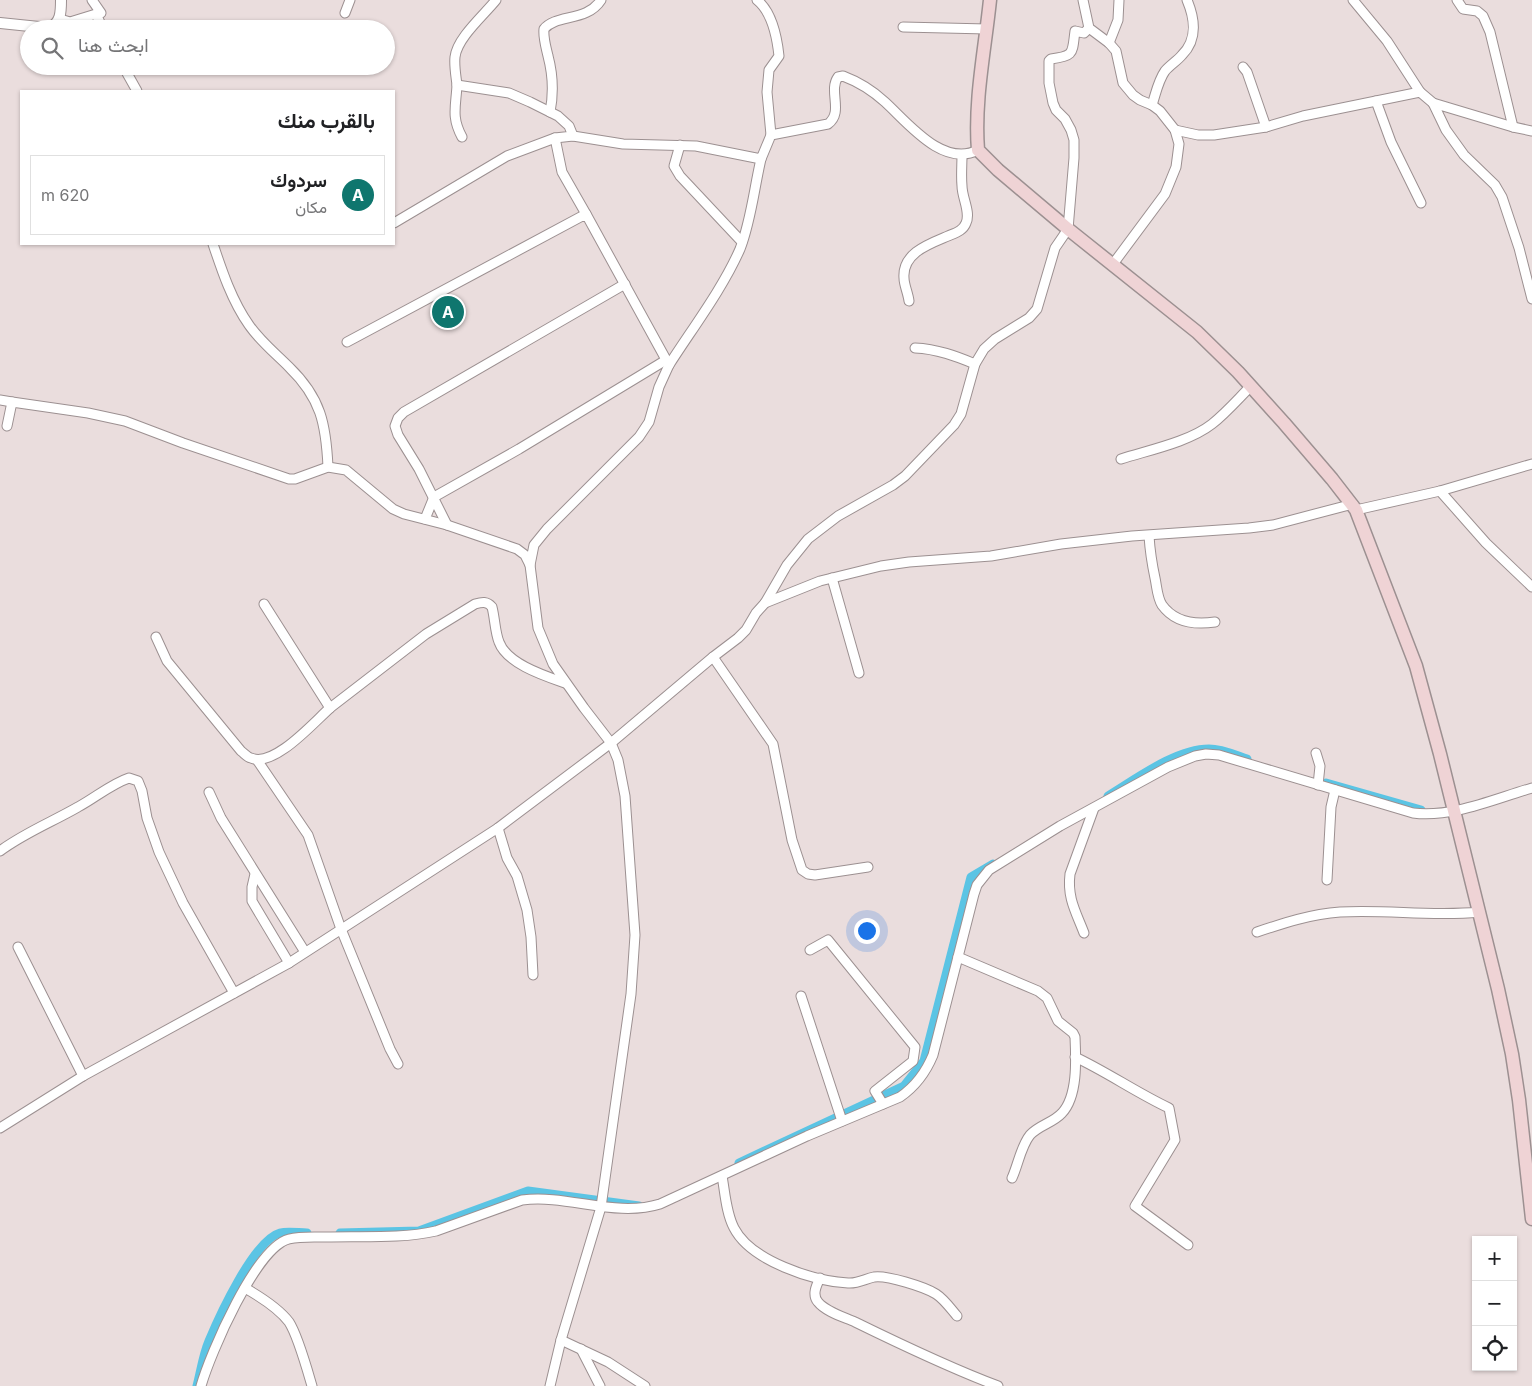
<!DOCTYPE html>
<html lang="ar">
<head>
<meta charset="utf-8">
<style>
	:root { --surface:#fff; --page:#f6f6f6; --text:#202124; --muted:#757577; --line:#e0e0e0; --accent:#0f766e }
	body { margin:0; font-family:Inter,Vazirmatn,sans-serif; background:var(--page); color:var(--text); direction:rtl }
	.controls { position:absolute; right:15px; bottom:15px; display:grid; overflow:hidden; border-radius:0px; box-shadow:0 1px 4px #0004 }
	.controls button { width:45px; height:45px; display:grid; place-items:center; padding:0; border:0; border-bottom:1px solid var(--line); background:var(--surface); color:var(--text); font:25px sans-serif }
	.you { position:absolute; left:866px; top:930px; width:18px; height:18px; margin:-12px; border:4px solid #fff; border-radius:50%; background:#1a73e8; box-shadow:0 0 0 8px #1a73e833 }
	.badge { display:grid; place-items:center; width:32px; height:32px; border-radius:50%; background:var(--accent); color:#fff; font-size:16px; font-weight:700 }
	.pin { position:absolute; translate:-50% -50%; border:2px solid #fff; box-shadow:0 1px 5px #0006 }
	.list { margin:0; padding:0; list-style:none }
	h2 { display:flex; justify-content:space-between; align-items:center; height:65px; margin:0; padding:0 20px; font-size:21px }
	h2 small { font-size:16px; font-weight:400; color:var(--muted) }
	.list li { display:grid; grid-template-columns:32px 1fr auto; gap:15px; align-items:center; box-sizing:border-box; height:80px; margin:0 10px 10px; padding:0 10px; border:1px solid var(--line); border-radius:0px }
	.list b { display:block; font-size:19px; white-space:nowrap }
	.list p { margin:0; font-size:16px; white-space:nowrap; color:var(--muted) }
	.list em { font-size:16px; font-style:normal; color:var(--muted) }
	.icon { flex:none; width:28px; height:28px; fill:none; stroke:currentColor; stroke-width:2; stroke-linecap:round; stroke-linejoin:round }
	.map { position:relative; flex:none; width:1532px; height:1386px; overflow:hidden; direction:ltr }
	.search { position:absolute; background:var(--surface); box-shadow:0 1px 4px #0004; left:20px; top:20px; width:375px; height:55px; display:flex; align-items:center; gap:12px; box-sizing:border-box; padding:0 18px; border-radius:28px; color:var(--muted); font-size:19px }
	.panel { position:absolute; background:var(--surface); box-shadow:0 1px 4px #0004; left:20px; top:90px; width:375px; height:155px; border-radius:0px; direction:rtl }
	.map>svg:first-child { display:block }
</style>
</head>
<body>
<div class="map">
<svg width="1532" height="1386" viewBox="0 0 1532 1386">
	<rect width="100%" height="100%" fill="#eadddd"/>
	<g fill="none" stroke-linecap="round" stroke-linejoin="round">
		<g stroke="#5bc4e4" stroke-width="9">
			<path d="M 1326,783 L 1421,810"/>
			<path d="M 1108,796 C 1136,779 1176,749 1209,749 C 1222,749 1235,755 1247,759"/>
			<path d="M 739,1163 L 904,1086 L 924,1061 L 971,877 L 993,864"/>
			<path d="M 340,1233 L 419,1231 L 528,1191 L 639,1206"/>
			<path d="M 197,1386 C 201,1371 203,1355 209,1341 C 219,1317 254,1240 280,1233 C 288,1231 299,1233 307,1233"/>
		</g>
		<g stroke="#9c9091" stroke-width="11">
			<g id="minor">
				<path d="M 92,0 L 101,13"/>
				<path d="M 757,0 C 772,12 777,37 779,56 L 769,70 L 767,92 L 771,135"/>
				<path d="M 1083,0 L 1089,28 L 1109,43 L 1116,51 L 1123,83 L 1133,95 L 1140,100 L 1152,105 L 1160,111 L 1175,130 L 1179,144 L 1176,167 L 1165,194 L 1113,264"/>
				<path d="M 1353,0 L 1387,41 L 1420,92"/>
				<path d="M 1457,0 L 1463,9 L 1477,11 L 1483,16 L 1490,32 L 1513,127"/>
				<path d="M 345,13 L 350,0"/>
				<path d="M 60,19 L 70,22 L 96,14 L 103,29"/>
				<path d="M 903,27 L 987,29"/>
				<path d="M 1109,43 L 1118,20 L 1119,0"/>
				<path d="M 123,66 L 137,91"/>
				<path d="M 1243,67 L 1247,72 L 1266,127"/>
				<path d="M 457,85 C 456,76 454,66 455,57 C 457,38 484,15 496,0"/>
				<path d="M 1376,101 L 1391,142 L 1421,203"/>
				<path d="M 1152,105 C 1156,93 1158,81 1165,71 C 1170,65 1177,61 1182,55 C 1198,39 1195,19 1187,0"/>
				<path d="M 550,112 C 554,92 553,75 548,56 C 546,47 543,38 544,29 C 556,14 587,22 601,0"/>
				<path d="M 1175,130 L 1198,135 L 1214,135 L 1266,127 L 1303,116 L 1420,92 L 1433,103"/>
				<path d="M 1532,131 L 1513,127 L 1433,103 L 1446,130 L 1464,155 L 1495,185 L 1502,197 L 1519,248 L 1532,299"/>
				<path d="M 573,136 L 623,144 L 696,146 L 761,159 L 771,135 L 828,124 C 844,112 828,91 838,77 L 843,76 C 859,82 873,91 885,102 C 908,123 943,168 978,150"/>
				<path d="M 555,138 L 562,172 L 586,214"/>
				<path d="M 680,145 L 674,166 L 680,176 L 742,242"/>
				<path d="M 394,223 L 507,156 L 555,138 L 573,136 L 569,126 L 558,116 L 530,102 L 509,93 L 457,85 C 456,106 451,117 462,137"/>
				<path d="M 213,244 C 222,271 232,301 249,325 C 260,341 275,353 289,367 C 321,398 326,424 328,467"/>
				<path d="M 909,301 C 908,293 904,285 904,278 C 902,253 929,244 948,236 C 955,233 963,231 966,223 C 971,212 962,198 962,186 C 961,176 962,165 962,155"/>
				<path d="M 347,342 L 586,214 L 669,365 L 659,387 L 649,422 L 639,437 L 547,529 L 534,545 L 530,565 L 538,628 L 553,664 L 584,708 L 611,743 L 618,760 L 625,796 L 635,935 L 631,994 L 601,1207 L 561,1340 L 550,1386"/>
				<path d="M 915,348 C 937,349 956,356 975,364"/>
				<path d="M 669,365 C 692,329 723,288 740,249 C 751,221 754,189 761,159"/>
				<path d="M 0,400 L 12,402"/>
				<path d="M 7,426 L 12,402 L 88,413 L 125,421 L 183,443 L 289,479 L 295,479 L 328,467 L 346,470 L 393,509 L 404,514 L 447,525 L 517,549 L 525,555 L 530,565"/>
				<path d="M 1121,459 C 1149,450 1189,442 1212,424 C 1226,413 1238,399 1251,386"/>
				<path d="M 1440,491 L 1486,543 L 1532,587"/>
				<path d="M 1356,510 L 1440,491 L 1532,464"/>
				<path d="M 425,519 L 434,497 L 519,449 L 666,360"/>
				<path d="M 447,525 L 419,469 L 398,435 L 395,426 L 398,418 L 404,412 L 625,284"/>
				<path d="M 1149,536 C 1150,551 1152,564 1155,578 C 1157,587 1157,597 1162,605 C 1175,623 1195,625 1215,622"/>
				<path d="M 832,578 L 859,673"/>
				<path d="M 765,603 L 787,565 L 808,539 L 838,516 L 893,485 L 905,476 L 954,425 L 961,414 L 975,364 L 984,349 L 995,339 L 1029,318 L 1037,309 L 1055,248 L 1068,229 L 1074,158 L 1074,140 L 1071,130 L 1065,119 L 1056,110 L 1053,103 L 1049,83 L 1049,61 L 1051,59 C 1075,56 1072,53 1075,31 L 1084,33 L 1089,28"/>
				<path d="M 264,604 L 330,708 L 426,634 L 475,604 C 482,602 487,601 492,607 C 495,619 495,632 499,642 C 507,664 545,676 565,683"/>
				<path d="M 156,637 L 167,661 L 241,751 C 244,753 247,757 251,758 C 274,768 314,722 330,708"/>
				<path d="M 713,657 L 773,744 L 792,840 L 802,870 L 808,874 L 815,875 L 868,867"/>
				<path d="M 1316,753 L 1320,766 L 1318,785"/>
				<path d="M 257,760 L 308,835 L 341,929 L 390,1049 L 398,1064"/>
				<path d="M 209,792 L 221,818 L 305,952"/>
				<path d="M 498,828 L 507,858 L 517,876 L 527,910 L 531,937 L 533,975"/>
				<path d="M 0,851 C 24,833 52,822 78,807 C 95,798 111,784 129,778 L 138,781 L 142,791 L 147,818 L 159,852 L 183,903 L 234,993"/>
				<path d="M 255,874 L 252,887 L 252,901 L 289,963"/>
				<path d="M 1327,880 L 1331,807 L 1335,790"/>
				<path d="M 1257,932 C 1284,923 1311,914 1340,912 C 1386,909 1432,917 1479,912"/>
				<path d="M 1084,933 C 1076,912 1067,898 1070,874 L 1094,808"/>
				<path d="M 18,947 L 83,1076"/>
				<path d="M 810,950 L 828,940 L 915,1047 L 913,1061 L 875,1091 L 883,1104"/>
				<path d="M 958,957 L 1038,991 L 1047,998 L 1058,1021 L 1073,1033 L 1075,1037 C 1076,1059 1078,1096 1062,1113 C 1053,1123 1039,1125 1030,1135 C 1021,1146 1018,1165 1012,1178"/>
				<path d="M 801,996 L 842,1121"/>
				<path d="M 1075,1057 C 1107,1072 1137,1093 1169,1108 L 1175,1140 L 1135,1206 L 1188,1245"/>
				<path d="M 0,1128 L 83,1076 L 289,963 L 498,828 L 611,743 L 713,657 L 738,638 L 746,630 L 756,613 L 765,603 L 820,581 L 881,566 L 909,562 L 991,556 L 1061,544 L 1132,536 L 1249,528 L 1273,525 L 1353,504"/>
				<path d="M 722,1176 C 725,1192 726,1213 734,1228 C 751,1261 813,1281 848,1283 C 857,1284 865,1279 874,1277 C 887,1275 925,1287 936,1294 C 944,1299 951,1309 957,1316"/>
				<path d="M 820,1278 C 816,1286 812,1295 818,1302 C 826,1312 844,1317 855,1322 C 902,1345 950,1368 998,1386"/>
				<path d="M 245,1288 C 259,1296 280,1310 289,1322 C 298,1336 307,1369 312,1386"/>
				<path d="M 561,1340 L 608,1362 L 645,1386"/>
				<path d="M 581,1349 L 600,1386"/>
				<path d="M 201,1386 C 210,1354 256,1247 289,1239 C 301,1236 314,1237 326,1237 C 363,1236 401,1239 436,1231 L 522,1200 C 568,1194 615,1218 660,1204 L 807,1136 L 900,1097 C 916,1086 926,1072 933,1055 L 974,894 L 977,885 L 989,870 L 1060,826 L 1168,767 L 1195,756 L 1206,754 L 1219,755 L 1413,813 C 1452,818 1494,799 1532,788"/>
			</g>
		</g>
		<g stroke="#9c9091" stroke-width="12">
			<path id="tertiary" d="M 0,23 L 49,28 C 61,23 61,12 61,0"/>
		</g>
		<g stroke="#9c9091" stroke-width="15">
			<path id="secondary" d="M 990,0 C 985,49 974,101 978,150 L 998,170 L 1068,229 L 1197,332 L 1238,372 L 1284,423 L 1332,479 L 1356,510 L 1416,666 L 1440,754 L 1498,989 L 1512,1054 L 1519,1100 L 1532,1219"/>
		</g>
		<use href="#minor" stroke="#fff" stroke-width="9"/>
		<use href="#tertiary" stroke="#fff" stroke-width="10"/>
		<use href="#secondary" stroke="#efd3d5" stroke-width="12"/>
	</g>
</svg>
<div class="controls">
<button>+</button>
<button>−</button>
<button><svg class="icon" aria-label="locate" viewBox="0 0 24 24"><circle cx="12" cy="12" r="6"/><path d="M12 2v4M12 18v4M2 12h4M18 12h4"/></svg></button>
</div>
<div class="you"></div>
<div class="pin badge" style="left:448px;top:312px">A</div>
<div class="search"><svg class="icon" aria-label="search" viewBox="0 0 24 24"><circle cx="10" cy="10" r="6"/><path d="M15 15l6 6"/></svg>ابحث هنا</div>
<section class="panel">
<h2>بالقرب منك<small></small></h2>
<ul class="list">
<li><span class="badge">A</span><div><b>سردوك</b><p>مكان</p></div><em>620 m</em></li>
</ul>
</section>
</div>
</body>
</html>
